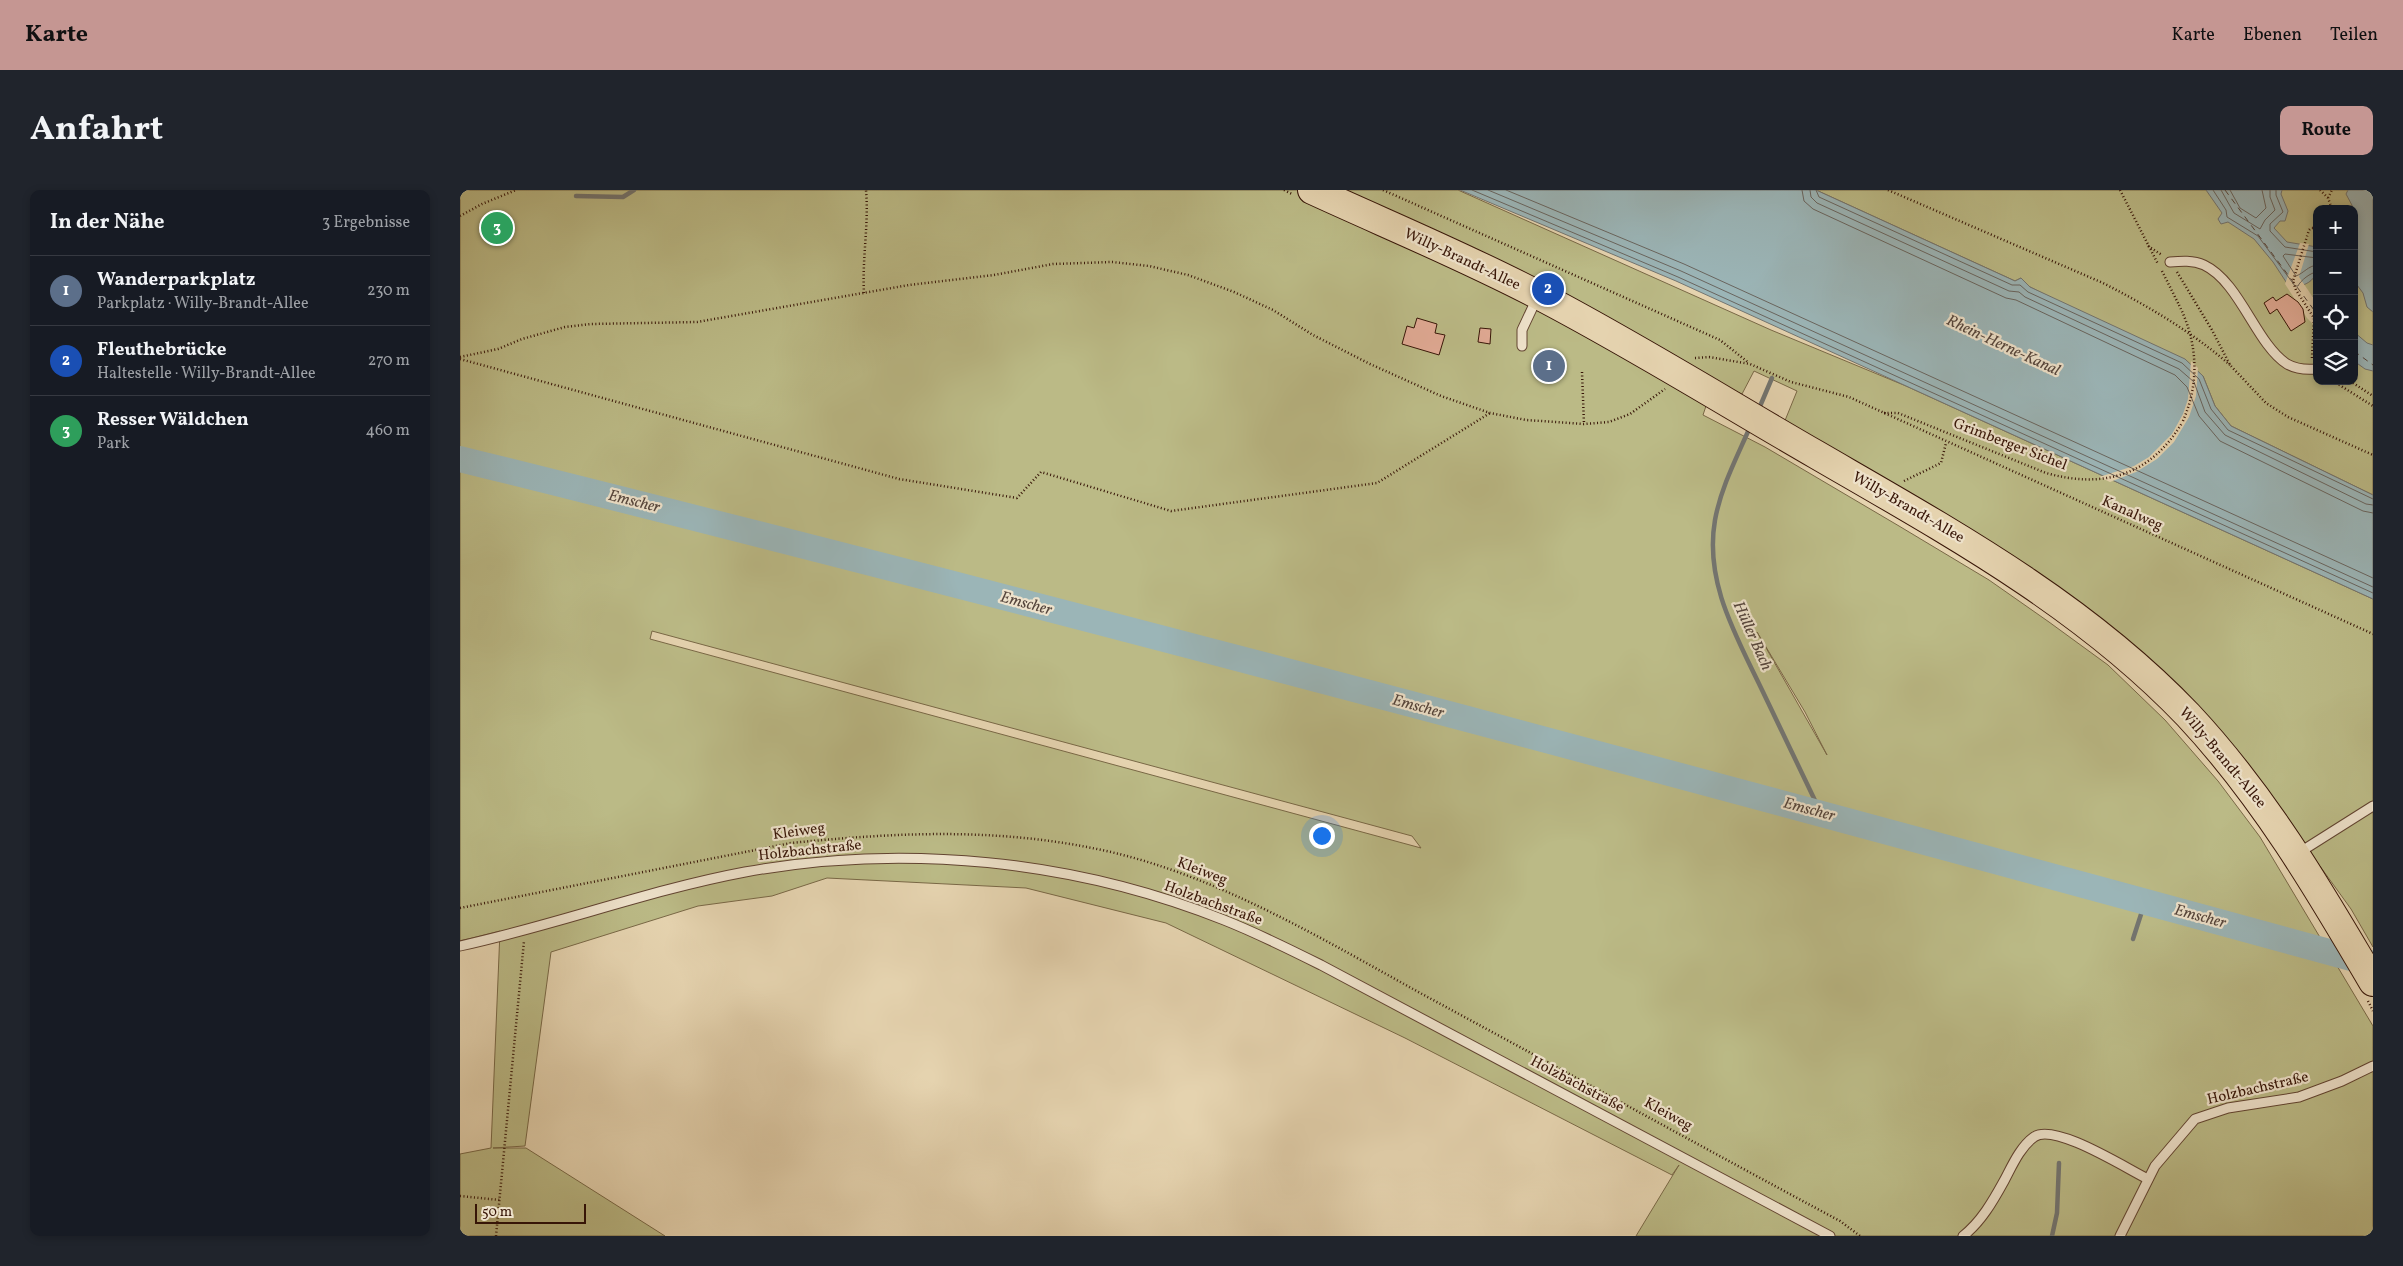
<!DOCTYPE html>
<html lang="de">
<head>
<meta charset="utf-8">
<style>
	:root { --surface:#171b24; --page:#20242c; --text:#f1f3f6; --muted:#9ea1a6; --line:#363941; --accent:#c59692 }
	body { margin:0; font-family:Vollkorn,serif; background:var(--page); color:var(--text) }
	.controls { position:absolute; right:15px; top:15px; display:grid; overflow:hidden; border-radius:10px; box-shadow:0 2px 8px #0003 }
	.controls button { width:45px; height:45px; display:grid; place-items:center; padding:0; border:0; border-bottom:1px solid var(--line); background:var(--surface); color:var(--text); font:25px sans-serif }
	.scale { position:absolute; left:15px; bottom:12px; width:111px; box-sizing:border-box; padding-left:5px; border:2px solid #371507; border-top:0; font-size:14px; line-height:18px; white-space:nowrap; color:#371507; -webkit-text-stroke:4px #eee2cb; paint-order:stroke }
	.you { position:absolute; left:861px; top:645px; width:18px; height:18px; margin:-12px; border:4px solid #fff; border-radius:50%; background:#1a73e8; box-shadow:0 0 0 8px #1a73e833 }
	.badge { display:grid; place-items:center; width:32px; height:32px; border-radius:50%; background:var(--accent); color:#fff; font-size:16px; font-weight:700 }
	.pin { position:absolute; translate:-50% -50%; border:2px solid #fff; box-shadow:0 1px 5px #0006 }
	.list { margin:0; padding:0; list-style:none }
	h2 { display:flex; justify-content:space-between; align-items:center; height:65px; margin:0; padding:0 20px; font-size:21px }
	h2 small { font-size:16px; font-weight:400; color:var(--muted) }
	.list li { display:grid; grid-template-columns:32px 1fr auto; gap:15px; align-items:center; box-sizing:border-box; height:70px; padding:0 20px; border-top:1px solid var(--line) }
	.list b { display:block; font-size:19px; white-space:nowrap }
	.list p { margin:0; font-size:16px; white-space:nowrap; color:var(--muted) }
	.list em { font-size:16px; font-style:normal; color:var(--muted) }
	.icon { flex:none; width:28px; height:28px; fill:none; stroke:currentColor; stroke-width:2; stroke-linecap:round; stroke-linejoin:round }
	.map { position:relative; flex:none; width:1913px; height:1046px; overflow:hidden; border-radius:10px }
	header { display:flex; align-items:center; gap:30px; box-sizing:border-box; height:70px; padding:0 25px; background:var(--accent); color:#111 }
	header strong { font-size:24px }
	nav { display:flex; gap:28px; margin-inline-start:auto; font-size:18px }
	.intro { display:flex; align-items:center; justify-content:space-between; box-sizing:border-box; height:120px; padding:0 30px }
	h1 { margin:0; font-size:35px }
	.button { padding:12px 22px; border-radius:10px; background:var(--accent); color:#111; font-size:18px; font-weight:700 }
	main { display:flex; gap:30px; padding:0 30px }
	aside { flex:1; background:var(--surface); border-radius:10px; box-shadow:0 2px 8px #0003 }
	.map>svg:first-child { display:block }
</style>
</head>
<body>
<header>
<strong>Karte</strong>
<nav><a>Karte</a><a>Ebenen</a><a>Teilen</a></nav>
</header>
<div class="intro"><h1>Anfahrt</h1><a class="button">Route</a></div>
<main>
<aside>
<h2>In der Nähe<small>3 Ergebnisse</small></h2>
<ul class="list">
<li><span class="badge" style="background:#5c6f8a">1</span><div><b>Wanderparkplatz</b><p>Parkplatz · Willy-Brandt-Allee</p></div><em>230 m</em></li>
<li><span class="badge" style="background:#1a4fb4">2</span><div><b>Fleuthebrücke</b><p>Haltestelle · Willy-Brandt-Allee</p></div><em>270 m</em></li>
<li><span class="badge" style="background:#2e9e5b">3</span><div><b>Resser Wäldchen</b><p>Park</p></div><em>460 m</em></li>
</ul>
</aside>
<div class="map">
<svg width="1913" height="1046" viewBox="0 0 1913 1046">
	<rect width="100%" height="100%" fill="#e5d3af"/>
	<filter id="stains"><feTurbulence type="fractalNoise" baseFrequency=".004" numOctaves="4"/><feColorMatrix values="0 0 0 0 .2 0 0 0 0 .09 0 0 0 0 .02 0 0 0 .5 -.17"/></filter>
	<radialGradient id="worn" r=".72"><stop offset=".6" stop-color="#630" stop-opacity="0"/><stop offset="1" stop-color="#630" stop-opacity=".3"/></radialGradient>
	<g fill="#bbba86" stroke="#796846" fill-rule="evenodd">
		<path d="M 0,0 L 998,0 L 1311,140 L 1446,196 L 1913,409 L 1913,757 L 1891,719 L 1812,610 L 1661,445 L 1572,385 L 1324,233 L 1337,201 L 1294,181 L 1282,204 L 1254,192 L 1243,225 L 1305,257 L 1439,336 L 1529,390 L 1589,432 L 1648,475 L 1705,530 L 1758,591 L 1800,647 L 1913,836 L 1913,1046 L 1176,1046 L 1219,975 L 1212,985 L 945,848 L 706,733 L 566,698 L 367,688 L 312,706 L 238,716 L 91,762 L 65,956 L 33,958 L 66,958 L 205,1046 L 0,1046 L 0,964 L 31,958 L 40,741 L 0,751 ZM 192,441 L 952,646 L 961,658 L 190,449 ZM 1297,442 L 1345,522 L 1367,565 Z"/>
		<path d="M 1356,0 L 1913,0 L 1913,305 L 1771,236 L 1755,216 L 1743,186 L 1570,97 L 1561,88 L 1555,91 ZM 1857,19 L 1894,19 L 1894,191 L 1857,191 Z"/>
	</g>
	<g fill="#9bb5b7" stroke="#737571">
		<path d="M 1000,0 L 1356,0 L 1555,91 L 1561,88 L 1570,97 L 1725,169 L 1743,186 L 1755,216 L 1771,236 L 1913,305 L 1913,409 L 1216,91 Z"/>
		<path d="M 1746,0 L 1822,0 L 1821,4 L 1828,21 L 1825,31 L 1820,31 L 1814,38 L 1827,52 L 1857,57 C 1857,72 1861,89 1843,95 L 1857,113 L 1849,127 L 1813,72 L 1794,49 L 1768,32 L 1761,34 L 1758,29 L 1762,23 Z"/>
		<path d="M 1888,0 L 1913,0 L 1913,122 L 1907,117 L 1903,103 L 1894,91 L 1896,28 L 1894,19 L 1886,4 Z"/>
		<path d="M 1894,142 L 1907,153 L 1913,155 L 1913,181 L 1905,179 L 1894,171 Z"/>
	</g>
	<g fill="#e5d3af">
		<path d="M 1840,53 L 1849,54 L 1839,87 L 1857,113 L 1857,138 L 1847,128 L 1825,94 Z"/>
		<path d="M 1731,171 L 1738,178 L 1736,206 L 1729,227 L 1714,252 L 1697,269 L 1676,282 L 1650,292 L 1639,287 L 1674,276 L 1689,267 L 1712,244 L 1723,224 L 1728,209 Z"/>
	</g>
	<g fill="none" stroke-linecap="round" stroke-linejoin="round">
		<g stroke="#69655f" stroke-width="1">
			<path d="M 1012,0 L 1218,87 L 1913,403"/>
			<path d="M 1028,0 L 1221,81 L 1913,397"/>
			<path d="M 1046,0 L 1224,74 L 1913,388"/>
			<path d="M 1342,0 L 1344,11 L 1353,19 L 1546,108 L 1556,110 L 1715,185 L 1727,197 L 1739,226 L 1760,251 L 1903,321 L 1913,323"/>
			<path d="M 1350,0 L 1351,7 L 1357,13 L 1549,101 L 1559,102 L 1565,107 L 1719,179 L 1734,192 L 1745,222 L 1765,245 L 1906,314 L 1913,315"/>
			<path d="M 1356,0 L 1359,7 L 1552,95 L 1560,95 L 1568,102 L 1722,173 L 1739,189 L 1751,219 L 1768,240 L 1913,309"/>
			<path d="M 1753,0 L 1766,20 L 1767,27 L 1798,46 L 1835,96 L 1838,96 C 1840,91 1851,82 1857,82"/>
			<path d="M 1761,0 L 1774,23 L 1800,39 L 1805,30 L 1815,20 L 1810,7 L 1810,0"/>
			<path d="M 1770,0 L 1780,18 L 1796,28 L 1806,18 L 1802,0"/>
			<path d="M 1816,0 L 1816,5 L 1823,22 L 1810,34 L 1810,41 L 1825,57 L 1857,62"/>
			<path d="M 1857,68 L 1825,64 L 1823,66 L 1836,86 C 1844,83 1848,76 1857,75"/>
		</g>
		<g stroke="#737571" stroke-width="4.5">
			<path d="M 116,6 L 163,7 L 174,0"/>
			<path d="M 1298,221 L 1312,188"/>
			<path d="M 1290,237 C 1277,267 1261,297 1255,330 C 1244,393 1277,447 1303,502 C 1322,542 1342,583 1361,623"/>
			<path d="M 1673,749 L 1685,712"/>
			<path d="M 1592,1046 L 1597,1023 L 1599,973"/>
		</g>
		<path stroke="#9bb5b7" stroke-width="26" d="M 0,269 C 640,428 1277,600 1913,774"/>
		<g stroke="#55453c" stroke-width="1" stroke-dasharray="6 5" stroke-linecap="butt">
			<path d="M 1765,0 L 1857,124"/>
			<path d="M 1912,0 L 1913,3"/>
			<path d="M 1894,161 L 1913,175"/>
		</g>
	</g>
	<g fill="#e2ab96" stroke="#371507">
		<path d="M 1827,104 L 1838,112 L 1843,119 L 1845,132 L 1831,141 L 1817,119 L 1810,124 L 1804,113 L 1813,107 L 1816,111 Z"/>
		<path d="M 957,128 L 977,134 L 975,143 L 985,145 L 979,165 L 942,154 L 947,136 L 954,138 Z"/>
		<path d="M 1020,138 L 1031,139 L 1030,154 L 1018,152 Z"/>
	</g>
	<g fill="none" stroke-linecap="round" stroke-linejoin="round">
		<g stroke="#624431" stroke-width="11">
			<g id="service">
				<path d="M 1710,72 C 1721,71 1733,70 1744,75 C 1780,92 1796,154 1827,174 C 1836,179 1846,180 1856,179"/>
				<path d="M 1062,156 L 1062,140 L 1077,108"/>
				<path d="M 1837,664 L 1913,616"/>
				<path d="M 0,756 C 96,735 189,700 285,682 C 444,653 614,670 764,730 C 797,743 829,759 861,775 L 1370,1046"/>
				<path d="M 1503,1046 C 1521,1032 1533,1011 1544,991 C 1552,976 1560,957 1574,947 C 1594,932 1667,979 1688,989"/>
				<path d="M 1660,1046 L 1695,976 L 1735,929 L 1768,918 L 1839,907 L 1882,891 L 1913,876"/>
			</g>
		</g>
		<g stroke="#371507" stroke-width="30">
			<path id="primary" d="M 852,0 C 928,35 1006,67 1080,106 C 1174,155 1265,212 1357,265 C 1488,341 1622,414 1728,525 C 1803,605 1858,698 1913,792"/>
		</g>
		<g stroke="#371507" stroke-width="2.5" stroke-dasharray="1 2.5" stroke-linecap="butt">
			<path d="M 824,0 L 832,4"/>
			<path d="M 923,0 L 1260,150 L 1289,173"/>
			<path d="M 1428,0 L 1643,93 C 1688,116 1732,142 1770,175"/>
			<path d="M 1660,0 L 1698,74"/>
			<path d="M 1860,0 L 1868,8 L 1872,19"/>
			<path d="M 1868,8 L 1872,0"/>
			<path d="M 0,26 L 22,14 L 56,0"/>
			<path d="M 1688,56 L 1702,65"/>
			<path d="M 1702,81 L 1719,115"/>
			<path d="M 1717,82 L 1752,140 L 1770,175 L 1806,213 L 1828,227 L 1913,265"/>
			<path d="M 404,103 C 402,68 409,34 406,0"/>
			<path d="M 0,167 L 38,159 L 62,149 L 105,137 L 131,134 L 237,132 L 449,95 L 534,85 L 593,74 L 652,72 L 689,76 L 728,85 L 774,102 L 813,120 L 853,145 L 910,174 L 981,206 L 1030,223 L 1066,230 L 1124,234 L 1149,232 L 1170,224 L 1205,199"/>
			<path d="M 1235,168 L 1249,167 L 1290,174 L 1331,192 L 1389,207 L 1913,444"/>
			<path d="M 1852,168 L 1854,128 L 1836,100 L 1833,91 L 1849,40 L 1851,38 L 1857,38"/>
			<path d="M 0,169 L 439,289 L 557,308 L 581,282 L 711,321 L 917,293 L 1030,223"/>
			<path d="M 1122,182 L 1124,234"/>
			<path d="M 1873,191 L 1913,216"/>
			<path d="M 1890,191 L 1913,206"/>
			<path d="M 1424,223 L 1438,223 L 1586,283 C 1643,299 1690,286 1722,233"/>
			<path d="M 1444,291 L 1481,273 L 1486,253"/>
			<path d="M 0,718 L 331,653 C 442,642 545,637 655,663 C 763,689 866,751 962,804 C 1101,879 1240,956 1380,1031 L 1400,1046"/>
			<path d="M 1908,811 L 1913,821"/>
			<path d="M 0,1006 L 40,1010"/>
			<path d="M 36,1046 L 64,751"/>
		</g>
		<use href="#service" stroke="#eee2cb" stroke-width="9"/>
		<use href="#primary" stroke="#e5d3af" stroke-width="28"/>
		<path stroke="#371507" stroke-width="2.5" stroke-dasharray="1 2.5" stroke-linecap="butt" d="M 1719,115 C 1738,153 1740,194 1722,233"/>
	</g>
	<g text-anchor="middle" dominant-baseline="central" stroke-width="4.5" stroke-linejoin="round" paint-order="stroke">
		<g font-size="15" fill="#371507" stroke="#eee2cb">
			<text transform="translate(1002 70) rotate(25)">Willy-Brandt-Allee</text>
			<text transform="translate(1550 255) rotate(21)">Grimberger Sichel</text>
			<text transform="translate(1448 318) rotate(30)">Willy-Brandt-Allee</text>
			<text transform="translate(1672 324) rotate(24)">Kanalweg</text>
			<text transform="translate(1762 568) rotate(50)">Willy-Brandt-Allee</text>
			<text transform="translate(339 642) rotate(-8)">Kleiweg</text>
			<text transform="translate(350 661) rotate(-6)">Holzbachstraße</text>
			<text transform="translate(742 682) rotate(21)">Kleiweg</text>
			<text transform="translate(753 714) rotate(20)">Holzbachstraße</text>
			<text transform="translate(1117 895) rotate(28)">Holzbachstraße</text>
			<text transform="translate(1798 899) rotate(-13)">Holzbachstraße</text>
			<text transform="translate(1208 925) rotate(29)">Kleiweg</text>
		</g>
		<g font-size="16" font-style="italic" fill="#55453c" stroke="#eee2cb">
			<text transform="translate(1543 156) rotate(25)">Rhein-Herne-Kanal</text>
			<text transform="translate(174 312) rotate(14)">Emscher</text>
			<text transform="translate(566 414) rotate(15)">Emscher</text>
			<text transform="translate(1292 446) rotate(66)">Hüller Bach</text>
			<text transform="translate(958 517) rotate(15)">Emscher</text>
			<text transform="translate(1349 620) rotate(15)">Emscher</text>
			<text transform="translate(1740 727) rotate(15)">Emscher</text>
		</g>
	</g>
	<rect width="100%" height="100%" filter="url(#stains)"/>
	<rect width="100%" height="100%" fill="url(#worn)"/>
</svg>
<div class="controls">
<button>+</button>
<button>−</button>
<button><svg class="icon" aria-label="locate" viewBox="0 0 24 24"><circle cx="12" cy="12" r="6"/><path d="M12 2v4M12 18v4M2 12h4M18 12h4"/></svg></button>
<button><svg class="icon" aria-label="layers" viewBox="0 0 24 24"><path d="M12 4l9 5-9 5-9-5zM3 14l9 5 9-5"/></svg></button>
</div>
<div class="scale">50 m</div>
<div class="you"></div>
<div class="pin badge" style="left:1089px;top:176px;background:#5c6f8a">1</div>
<div class="pin badge" style="left:1088px;top:99px;background:#1a4fb4">2</div>
<div class="pin badge" style="left:37px;top:38px;background:#2e9e5b">3</div>
</div>
</main>
</body>
</html>
